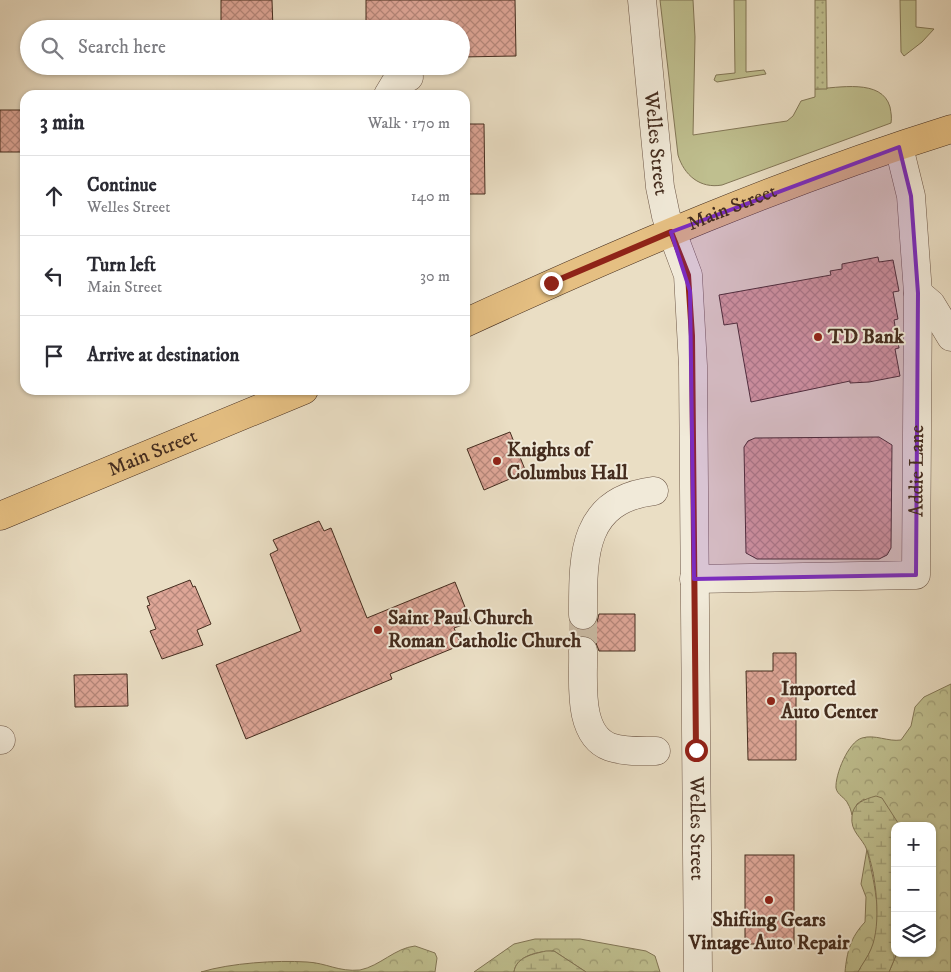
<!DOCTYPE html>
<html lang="en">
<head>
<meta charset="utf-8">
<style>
	:root { --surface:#fff; --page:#f2f2f3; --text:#2b2b33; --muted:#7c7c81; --line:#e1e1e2 }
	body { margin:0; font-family:"IM FELL DW Pica",serif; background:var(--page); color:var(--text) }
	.controls { position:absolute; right:15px; bottom:15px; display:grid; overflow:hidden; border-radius:10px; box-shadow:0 1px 4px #0004 }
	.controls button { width:45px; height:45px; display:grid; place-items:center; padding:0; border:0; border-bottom:1px solid var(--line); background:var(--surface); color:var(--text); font:25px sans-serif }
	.stop { position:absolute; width:15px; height:15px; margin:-11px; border:4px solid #8f2418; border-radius:50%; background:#fff }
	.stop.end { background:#8f2418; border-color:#fff; box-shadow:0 1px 5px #0008 }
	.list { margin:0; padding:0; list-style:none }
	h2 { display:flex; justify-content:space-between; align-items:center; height:65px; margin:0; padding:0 20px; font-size:21px }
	h2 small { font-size:16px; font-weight:400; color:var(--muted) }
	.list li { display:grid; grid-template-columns:32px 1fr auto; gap:15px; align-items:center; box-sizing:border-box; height:80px; padding:0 20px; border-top:1px solid var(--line) }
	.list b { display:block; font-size:19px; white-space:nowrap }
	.list p { margin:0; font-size:16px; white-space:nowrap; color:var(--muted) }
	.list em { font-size:16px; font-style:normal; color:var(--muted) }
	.icon { flex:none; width:28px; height:28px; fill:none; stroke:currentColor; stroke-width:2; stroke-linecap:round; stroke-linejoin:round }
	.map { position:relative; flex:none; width:951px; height:972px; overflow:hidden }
	.search { position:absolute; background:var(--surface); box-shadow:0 1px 4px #0004; left:20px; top:20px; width:450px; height:55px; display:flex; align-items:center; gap:12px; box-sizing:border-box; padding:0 18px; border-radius:28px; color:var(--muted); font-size:19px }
	.panel { position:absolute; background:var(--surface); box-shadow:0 1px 4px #0004; left:20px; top:90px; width:450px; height:305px; border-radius:15px }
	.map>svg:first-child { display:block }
</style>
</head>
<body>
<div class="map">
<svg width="951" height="972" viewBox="0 0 951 972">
	<defs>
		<pattern id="forest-crowns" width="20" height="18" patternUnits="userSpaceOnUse" patternTransform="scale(1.25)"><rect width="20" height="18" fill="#bfbf8f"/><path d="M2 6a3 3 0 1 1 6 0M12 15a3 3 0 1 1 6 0" fill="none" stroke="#9d9b74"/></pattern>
		<pattern id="wetland-marsh" width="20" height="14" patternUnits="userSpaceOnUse" patternTransform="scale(1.25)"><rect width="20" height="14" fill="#bfbf8f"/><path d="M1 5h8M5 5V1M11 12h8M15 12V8" fill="none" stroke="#9d9b74"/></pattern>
		<pattern id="park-dots" width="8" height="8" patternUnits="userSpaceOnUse" patternTransform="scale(1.25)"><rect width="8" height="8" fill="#bfbf8f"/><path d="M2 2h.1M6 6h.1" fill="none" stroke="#9d9b74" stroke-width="1.8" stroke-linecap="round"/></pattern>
		<pattern id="building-cross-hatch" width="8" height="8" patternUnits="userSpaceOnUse" patternTransform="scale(1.25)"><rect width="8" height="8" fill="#dea697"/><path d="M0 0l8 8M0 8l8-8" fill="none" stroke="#b6877b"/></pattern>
	</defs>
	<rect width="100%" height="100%" fill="#eadec4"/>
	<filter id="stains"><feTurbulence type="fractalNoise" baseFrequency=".004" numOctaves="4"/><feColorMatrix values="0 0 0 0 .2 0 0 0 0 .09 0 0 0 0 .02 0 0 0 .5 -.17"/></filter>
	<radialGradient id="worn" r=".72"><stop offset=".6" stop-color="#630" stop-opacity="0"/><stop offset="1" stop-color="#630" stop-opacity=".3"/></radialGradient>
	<g fill="#bfbf8f" stroke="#827656">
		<path d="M 660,0 L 693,0 L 695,37 L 693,135 L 787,121 L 793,116 L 801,101 L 815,97 L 815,89 C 838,88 882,78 890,107 C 891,113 892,117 891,123 L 722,185 C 700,189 684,175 678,155 Z"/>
		<path d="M 734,0 L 746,0 L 746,72 L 764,70 L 766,74 L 717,82 L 714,80 L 716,75 L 735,73 Z"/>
		<path d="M 900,0 L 916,0 L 916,27 L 934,29 L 922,42 L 904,56 L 901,52 Z"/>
	</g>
	<g fill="url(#forest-crowns)" stroke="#827656">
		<path d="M 951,684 L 951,972 L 889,972 L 897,953 L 932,953 L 932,826 L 900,826 L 864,799 L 857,804 L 852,815 C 851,811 850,807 848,804 C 846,798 837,795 836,788 C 835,775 848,742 862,738 C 875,734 888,742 901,740 L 911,726 L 915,707 L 924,697 Z"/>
		<path d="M 867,849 C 873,880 884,917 872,948 C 868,956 863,964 858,972 L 845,972 C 847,952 850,938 865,922 L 866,897 L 861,884 Z"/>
		<path d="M 535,939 L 580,939 L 646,951 L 655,956 L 660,972 L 586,972 L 554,951 C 540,951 516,955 514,972 L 474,972 L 514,944 Z"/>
		<path d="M 415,946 L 435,953 L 437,958 L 435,972 L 201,972 C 231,963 276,960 307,962 C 327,963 338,972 360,970 C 380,966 395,948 415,946 Z"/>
	</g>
	<g fill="url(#wetland-marsh)" stroke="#827656">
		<path d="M 876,796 L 882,798 L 900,826 L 895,826 L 895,953 L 897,953 L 889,972 L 858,972 C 862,964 868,957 871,949 C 882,924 876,875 867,850 C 862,837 850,832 852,816 C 853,803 865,799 876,796 Z"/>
		<path d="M 546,951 L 554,951 L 586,972 L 514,972 C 516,957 533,954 546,951 Z"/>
	</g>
	<path fill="url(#park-dots)" stroke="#827656" d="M 815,0 L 826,0 L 827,89 L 815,89 Z"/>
	<g fill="url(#building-cross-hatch)" stroke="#442c1e">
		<path d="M 221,0 L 272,0 L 273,29 L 221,29 Z"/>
		<path d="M 366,0 L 515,0 L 516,56 L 461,57 L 461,29 L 366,29 Z"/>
		<rect x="0" y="110" width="25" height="42"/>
		<path d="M 465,124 L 484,124 L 485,194 L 465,194 Z"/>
		<path d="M 878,257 L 879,262 L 893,260 L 899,291 L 893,292 L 898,319 L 894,320 L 899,348 L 895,349 L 900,376 L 869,382 L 850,383 L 850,381 L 751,402 L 737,323 L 724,325 L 719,295 L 831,275 L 830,271 L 842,269 L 842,264 Z"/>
		<path d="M 510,432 L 526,472 L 484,490 L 467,449 Z"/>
		<path d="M 879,437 L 892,445 L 891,548 L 887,555 L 879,559 L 757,559 L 746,553 L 744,447 L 748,441 L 755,438 Z"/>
		<path d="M 319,521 L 324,531 L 331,528 L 367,618 L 455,582 L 471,622 L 454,628 L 461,645 L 390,674 L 392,679 L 246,739 L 216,665 L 301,631 L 270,554 L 278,550 L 273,540 Z"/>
		<path d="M 190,580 L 193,587 L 195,586 L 211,624 L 197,630 L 203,645 L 162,659 L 150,631 L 156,629 L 147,606 L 150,605 L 147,597 Z"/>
		<path d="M 599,614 L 635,614 L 635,651 L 599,651 L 596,643 L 591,638 L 583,635 L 576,637 L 571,641 L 571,624 L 582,631 L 590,629 L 597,622 Z"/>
		<path d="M 773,653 L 796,653 L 796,760 L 748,760 L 746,671 L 773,671 Z"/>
		<path d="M 127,674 L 128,706 L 75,707 L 74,675 Z"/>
		<rect x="745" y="855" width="49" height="89"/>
	</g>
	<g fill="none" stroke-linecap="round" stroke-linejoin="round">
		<path stroke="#c9baa3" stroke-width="28" stroke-dasharray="28 14" stroke-linecap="butt" d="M 583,615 L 583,651"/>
		<g stroke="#6e5848" stroke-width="29">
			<g id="minor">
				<path id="s1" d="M 642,0 L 660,187 L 666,216 L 688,275 L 693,366 L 698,972"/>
				<path d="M 388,95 L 397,80 L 409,77"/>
				<path d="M 918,293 L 931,304 L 951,337"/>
				<path id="s2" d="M 694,579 L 916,575 L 918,293 L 911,196 L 899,147"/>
				<path d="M 583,615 C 583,557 581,500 654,491"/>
				<path d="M 583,651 C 584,679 576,734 610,747 C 625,752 641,751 656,751"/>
				<path d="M 0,740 L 1,740"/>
			</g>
		</g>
		<g stroke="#442c1e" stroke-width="29">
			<g id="major">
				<path id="s3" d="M 465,323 C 624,250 784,181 951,129"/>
				<path id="s4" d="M 0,516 L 304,390"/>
			</g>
		</g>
		<use href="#minor" stroke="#f1ead9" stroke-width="28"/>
		<use href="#major" stroke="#e5bf82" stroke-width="28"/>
	</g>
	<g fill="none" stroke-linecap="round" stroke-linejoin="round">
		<path stroke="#8f2418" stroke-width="6" d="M 551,283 L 671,232 L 688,275 L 692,336 L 696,750"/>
	</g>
	<path fill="#7b2cbf" fill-opacity="0.2" stroke="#7b2cbf" stroke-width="4" stroke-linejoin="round" d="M 899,147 L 911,196 L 918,293 L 916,575 L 694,579 L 690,291 L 671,232 Z"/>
	<g fill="#8f2418" stroke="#f1ead9" stroke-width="2">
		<circle cx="818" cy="337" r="5"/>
		<circle cx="497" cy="461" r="5"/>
		<circle cx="378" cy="630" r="5"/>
		<circle cx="771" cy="701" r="5"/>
		<circle cx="769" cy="900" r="5"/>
	</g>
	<g text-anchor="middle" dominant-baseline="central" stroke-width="4" stroke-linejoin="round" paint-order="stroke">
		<g font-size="20" fill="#442c1e" stroke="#f1ead9">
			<text stroke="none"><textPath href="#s1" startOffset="144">Welles Street</textPath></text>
			<text stroke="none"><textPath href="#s3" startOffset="291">Main Street</textPath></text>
			<text stroke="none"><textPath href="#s4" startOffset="165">Main Street</textPath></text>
			<text stroke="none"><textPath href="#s2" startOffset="326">Addie Lane</textPath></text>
			<text stroke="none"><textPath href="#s1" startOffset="834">Welles Street</textPath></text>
		</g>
		<g font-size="20" font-weight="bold" fill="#442c1e" stroke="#f1ead9" text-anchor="start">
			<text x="828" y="337">TD Bank</text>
			<text x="507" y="450">Knights of<tspan x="507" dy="23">Columbus Hall</tspan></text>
			<text x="388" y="618">Saint Paul Church<tspan x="388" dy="23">Roman Catholic Church</tspan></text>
			<text x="781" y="689">Imported<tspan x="781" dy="23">Auto Center</tspan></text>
			<text x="769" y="920" text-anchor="middle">Shifting Gears<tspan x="769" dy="23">Vintage Auto Repair</tspan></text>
		</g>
	</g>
	<rect width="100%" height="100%" filter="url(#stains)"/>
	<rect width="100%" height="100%" fill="url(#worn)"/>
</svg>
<div class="controls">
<button>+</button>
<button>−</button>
<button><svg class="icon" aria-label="layers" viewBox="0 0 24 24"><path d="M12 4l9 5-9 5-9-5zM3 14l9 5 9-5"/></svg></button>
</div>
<div class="stop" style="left:696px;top:750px"></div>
<div class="stop end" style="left:551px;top:283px"></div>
<div class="search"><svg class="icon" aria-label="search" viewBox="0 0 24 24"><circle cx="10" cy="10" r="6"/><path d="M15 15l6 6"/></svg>Search here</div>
<section class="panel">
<h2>3 min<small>Walk · 170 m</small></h2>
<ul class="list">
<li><svg class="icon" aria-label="ahead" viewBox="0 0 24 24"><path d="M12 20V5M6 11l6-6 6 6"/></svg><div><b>Continue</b><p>Welles Street</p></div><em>140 m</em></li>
<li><svg class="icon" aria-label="left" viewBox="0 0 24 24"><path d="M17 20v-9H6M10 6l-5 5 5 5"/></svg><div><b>Turn left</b><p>Main Street</p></div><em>30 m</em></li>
<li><svg class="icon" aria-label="arrive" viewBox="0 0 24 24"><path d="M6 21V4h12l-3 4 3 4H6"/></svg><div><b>Arrive at destination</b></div></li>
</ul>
</section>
</div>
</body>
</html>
